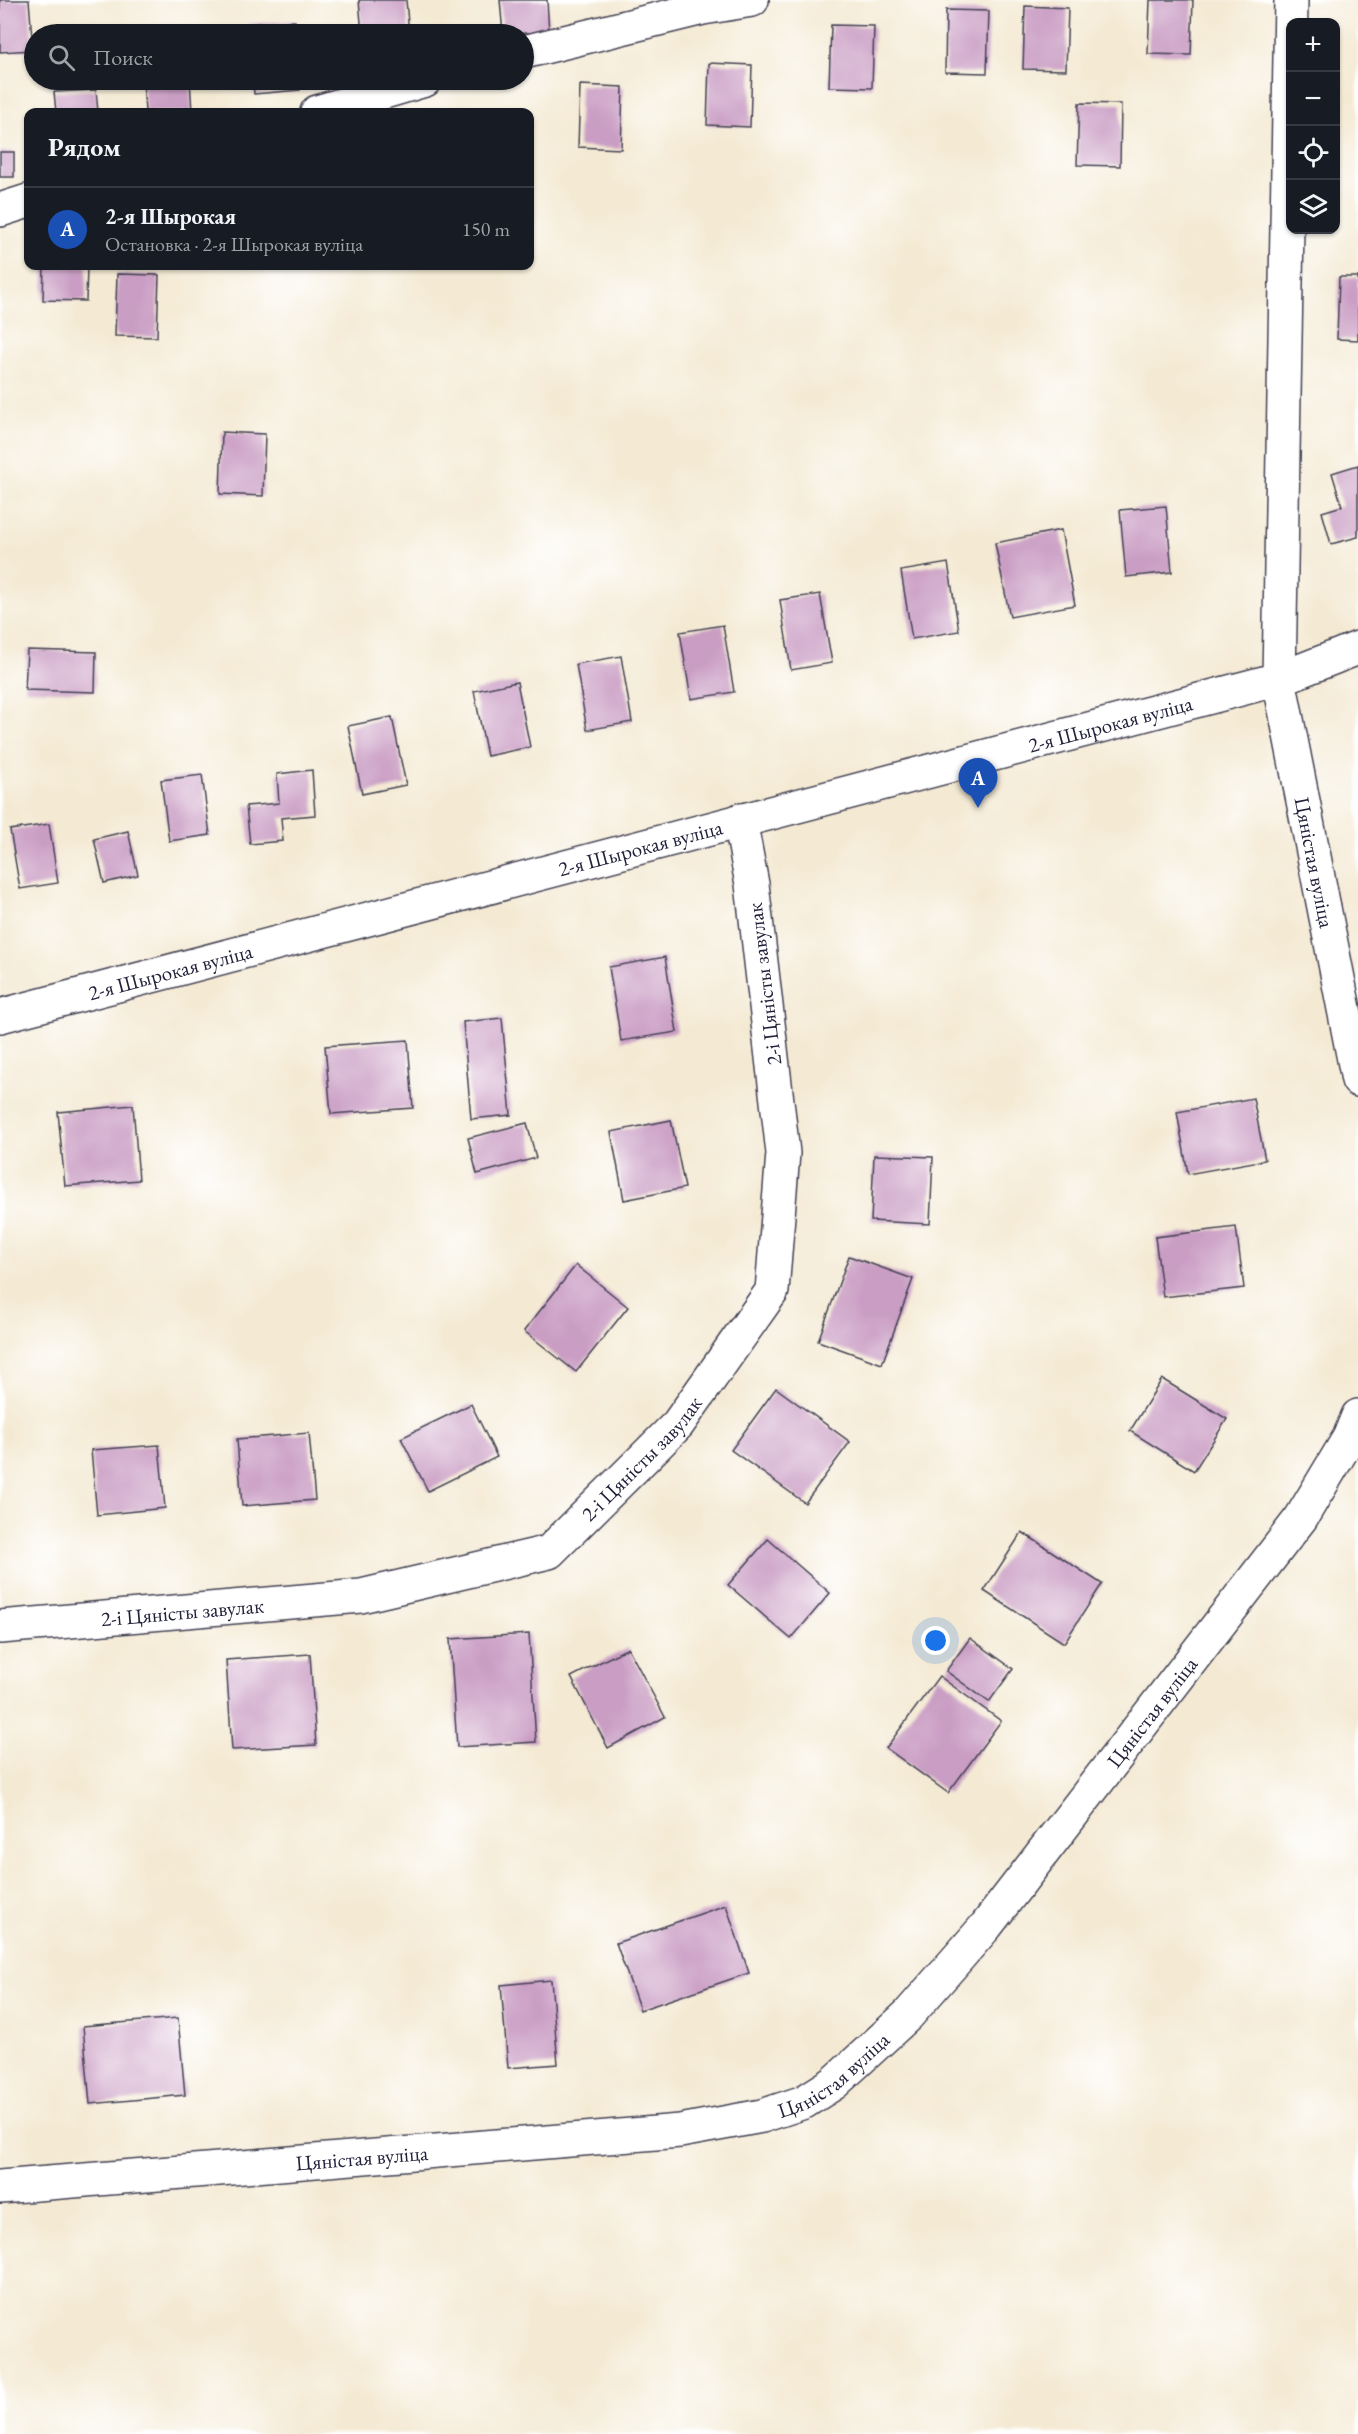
<!DOCTYPE html>
<html lang="ru">
<head>
<meta charset="utf-8">
<style>
	:root { --surface:#171b24; --page:#20242c; --text:#f1f3f6; --muted:#9ea1a6; --line:#363941; --accent:#d1495b }
	body { margin:0; font-family:"EB Garamond",serif; background:var(--page); color:var(--text) }
	.controls { position:absolute; right:18px; top:18px; display:grid; overflow:hidden; border-radius:12px; box-shadow:0 2px 4px #0004 }
	.controls button { width:54px; height:54px; display:grid; place-items:center; padding:0; border:0; border-bottom:2px solid var(--line); background:var(--surface); color:var(--text); font:30px sans-serif }
	.you { position:absolute; left:936px; top:1641px; width:21px; height:21px; margin:-15px; border:4px solid #fff; border-radius:50%; background:#1a73e8; box-shadow:0 0 0 9px #1a73e833 }
	.badge { display:grid; place-items:center; width:39px; height:39px; border-radius:50%; background:var(--accent); color:#fff; font-size:20px; font-weight:700 }
	.pin { position:absolute; translate:-50% -50px; filter:drop-shadow(0 2px 3px #0008) }
	.pin::after { content:''; position:absolute; top:32px; width:21px; height:18px; background:inherit; clip-path:polygon(0 0,100% 0,50% 100%) }
	.list { margin:0; padding:0; list-style:none }
	h2 { display:flex; justify-content:space-between; align-items:center; height:78px; margin:0; padding:0 24px; font-size:26px }
	h2 small { font-size:20px; font-weight:400; color:var(--muted) }
	.list li { display:grid; grid-template-columns:39px 1fr auto; gap:18px; align-items:center; box-sizing:border-box; height:84px; padding:0 24px; border-top:2px solid var(--line) }
	.list b { display:block; font-size:22px; white-space:nowrap }
	.list p { margin:0; font-size:20px; white-space:nowrap; color:var(--muted) }
	.list em { font-size:20px; font-style:normal; color:var(--muted) }
	.icon { flex:none; width:33px; height:33px; fill:none; stroke:currentColor; stroke-width:2; stroke-linecap:round; stroke-linejoin:round }
	.map { position:relative; flex:none; width:1358px; height:2434px; overflow:hidden }
	.search { position:absolute; background:var(--surface); box-shadow:0 2px 4px #0004; left:24px; top:24px; width:510px; height:66px; display:flex; align-items:center; gap:15px; box-sizing:border-box; padding:0 21px; border-radius:33px; color:var(--muted); font-size:22px }
	.panel { position:absolute; background:var(--surface); box-shadow:0 2px 4px #0004; left:24px; top:108px; width:510px; height:162px; border-radius:12px }
	.map>svg:first-child { display:block }
</style>
</head>
<body>
<div class="map">
<svg width="1358" height="2434" viewBox="0 0 1358 2434">
	<rect width="100%" height="100%" fill="#fff"/>
	<filter id="ink" filterUnits="userSpaceOnUse"><feTurbulence type="fractalNoise" baseFrequency=".0167" numOctaves="2"/><feDisplacementMap in="SourceGraphic" scale="12" xChannelSelector="R" yChannelSelector="G"/><feConvolveMatrix kernelMatrix="1 2 1 2 8 2 1 2 1" color-interpolation-filters="sRGB"/></filter>
	<filter id="wash" filterUnits="userSpaceOnUse"><feTurbulence type="fractalNoise" baseFrequency=".008" numOctaves="4" result="noise"/><feDisplacementMap in="SourceGraphic" scale="24" xChannelSelector="R" yChannelSelector="G"/><feGaussianBlur stdDeviation="1.35" result="paint"/><feColorMatrix in="noise" values="0 0 0 0 0 0 0 0 0 0 0 0 0 0 0 0 0 1.4 0 .05"/><feComposite in="paint" operator="in"/></filter>
	<g filter="url(#wash)">
		<rect width="100%" height="100%" fill="#f4ead4"/>
		<g id="blocks">
			<g fill="#ca9ec4">
				<path d="M 0,0 L 29,0 L 33,50 L 0,52 Z"/>
				<path d="M 359,0 L 406,0 L 409,34 L 362,34 Z"/>
				<path d="M 500,0 L 547,0 L 549,32 L 503,34 Z"/>
				<path d="M 1150,0 L 1193,0 L 1191,55 L 1148,54 Z"/>
				<path d="M 1025,6 L 1068,8 L 1066,70 L 1023,69 Z"/>
				<path d="M 946,10 L 989,11 L 987,73 L 945,72 Z"/>
				<path d="M 295,21 L 296,34 L 249,34 L 248,24 Z"/>
				<path d="M 831,25 L 874,26 L 872,88 L 829,87 Z"/>
				<path d="M 709,63 L 752,65 L 750,127 L 707,125 Z"/>
				<path d="M 143,80 L 190,80 L 192,112 L 145,112 Z"/>
				<path d="M 253,80 L 299,80 L 300,90 L 254,94 Z"/>
				<path d="M 580,85 L 623,87 L 621,149 L 578,147 Z"/>
				<path d="M 96,90 L 98,112 L 56,112 L 54,92 Z"/>
				<path d="M 1079,103 L 1121,104 L 1120,166 L 1077,165 Z"/>
				<rect x="0" y="152" width="14" height="25"/>
				<path d="M 44,266 L 87,266 L 86,301 L 43,300 Z"/>
				<path d="M 117,274 L 159,275 L 157,337 L 115,336 Z"/>
				<path d="M 1339,277 L 1358,277 L 1358,340 L 1337,339 Z"/>
				<path d="M 222,432 L 265,434 L 263,496 L 220,494 Z"/>
				<path d="M 1358,465 L 1358,537 L 1331,544 L 1322,512 L 1342,506 L 1332,473 Z"/>
				<path d="M 1166,506 L 1172,572 L 1126,577 L 1120,510 Z"/>
				<path d="M 1061,530 L 1075,605 L 1010,617 L 995,543 Z"/>
				<path d="M 948,563 L 959,631 L 912,639 L 901,571 Z"/>
				<path d="M 820,594 L 832,663 L 791,670 L 780,600 Z"/>
				<path d="M 723,625 L 734,692 L 691,699 L 680,632 Z"/>
				<path d="M 27,650 L 96,652 L 95,692 L 25,690 Z"/>
				<path d="M 621,656 L 632,722 L 587,730 L 576,664 Z"/>
				<path d="M 517,682 L 530,747 L 487,756 L 474,691 Z"/>
				<path d="M 392,717 L 406,785 L 362,794 L 348,726 Z"/>
				<path d="M 312,770 L 315,815 L 281,818 L 283,841 L 250,844 L 246,806 L 279,803 L 277,774 Z"/>
				<path d="M 202,775 L 210,835 L 169,841 L 161,780 Z"/>
				<path d="M 49,824 L 58,883 L 20,889 L 10,830 Z"/>
				<path d="M 128,831 L 138,875 L 104,883 L 94,839 Z"/>
				<path d="M 665,957 L 677,1032 L 621,1041 L 609,967 Z"/>
				<path d="M 502,1018 L 511,1115 L 471,1119 L 463,1022 Z"/>
				<path d="M 408,1040 L 413,1108 L 331,1114 L 325,1046 Z"/>
				<path d="M 1253,1098 L 1265,1160 L 1188,1174 L 1177,1112 Z"/>
				<path d="M 133,1105 L 139,1180 L 65,1186 L 58,1112 Z"/>
				<path d="M 671,1120 L 685,1188 L 624,1200 L 611,1132 Z"/>
				<path d="M 527,1123 L 536,1158 L 477,1174 L 468,1138 Z"/>
				<path d="M 874,1155 L 933,1157 L 930,1224 L 871,1221 Z"/>
				<path d="M 1236,1227 L 1244,1288 L 1163,1297 L 1155,1237 Z"/>
				<path d="M 849,1256 L 913,1279 L 882,1364 L 818,1341 Z"/>
				<path d="M 576,1265 L 628,1307 L 576,1372 L 524,1331 Z"/>
				<path d="M 1162,1379 L 1227,1419 L 1194,1471 L 1130,1431 Z"/>
				<path d="M 776,1388 L 850,1442 L 805,1503 L 731,1450 Z"/>
				<path d="M 471,1404 L 497,1457 L 428,1491 L 401,1438 Z"/>
				<path d="M 309,1433 L 315,1500 L 242,1506 L 237,1439 Z"/>
				<path d="M 159,1445 L 165,1508 L 97,1515 L 91,1450 Z"/>
				<path d="M 1022,1532 L 1102,1584 L 1064,1643 L 984,1591 Z"/>
				<path d="M 768,1539 L 830,1593 L 791,1639 L 728,1585 Z"/>
				<path d="M 529,1634 L 536,1742 L 457,1747 L 450,1639 Z"/>
				<path d="M 970,1638 L 1013,1669 L 989,1702 L 946,1671 Z"/>
				<path d="M 628,1648 L 665,1717 L 608,1748 L 571,1677 Z"/>
				<path d="M 310,1654 L 316,1745 L 232,1750 L 226,1660 Z"/>
				<path d="M 939,1676 L 1001,1721 L 948,1793 L 886,1748 Z"/>
				<path d="M 726,1905 L 749,1973 L 640,2010 L 616,1943 Z"/>
				<path d="M 551,1980 L 558,2064 L 508,2068 L 501,1985 Z"/>
				<path d="M 178,2018 L 185,2095 L 90,2104 L 83,2026 Z"/>
			</g>
		</g>
	</g>
	<g filter="url(#ink)">
		<use href="#blocks" fill-opacity="0" stroke="#424052" stroke-width="1.5"/>
		<g fill="none" stroke-linecap="round" stroke-linejoin="round">
			<g stroke="#424052" stroke-width="36">
				<g id="street">
					<path d="M 524,52 L 703,8 L 752,0"/>
					<path d="M 317,112 L 425,80"/>
					<path d="M 0,210 L 28,201"/>
					<path d="M 1279,679 L 1358,648"/>
					<path id="s1" d="M 0,1627 L 361,1596 L 549,1552 L 678,1424 L 772,1291 L 783,1153 L 752,884 L 740,820"/>
				</g>
			</g>
			<g stroke="#424052" stroke-width="36">
				<g id="secondary">
					<path id="s2" d="M 1291,0 L 1279,679 L 1358,1080"/>
					<path id="s3" d="M 0,1016 L 1279,679"/>
					<path id="s4" d="M 0,2187 L 680,2131 L 762,2116 L 804,2102 L 834,2083 L 908,2015 L 986,1926 L 1301,1518 L 1349,1438 L 1358,1416"/>
				</g>
			</g>
			<use href="#street" stroke="#fff" stroke-width="33"/>
			<use href="#secondary" stroke="#fff" stroke-width="33"/>
		</g>
	</g>
	<g text-anchor="middle" dominant-baseline="central" stroke-width="6" stroke-linejoin="round" paint-order="stroke">
		<g font-size="21" fill="#22223b" stroke="#fff">
			<text stroke="none"><textPath href="#s3" startOffset="1148">2-я Шырокая вуліца</textPath></text>
			<text stroke="none"><textPath href="#s3" startOffset="662">2-я Шырокая вуліца</textPath></text>
			<text stroke="none"><textPath href="#s2" startOffset="866">Цяністая вуліца</textPath></text>
			<text stroke="none"><textPath href="#s3" startOffset="176">2-я Шырокая вуліца</textPath></text>
			<text transform="translate(764 984) rotate(-97)">2-і Цяністы завулак</text>
			<text stroke="none"><textPath href="#s1" startOffset="687">2-і Цяністы завулак</textPath></text>
			<text stroke="none"><textPath href="#s1" startOffset="183">2-і Цяністы завулак</textPath></text>
			<text stroke="none"><textPath href="#s4" startOffset="1335">Цяністая вуліца</textPath></text>
			<text stroke="none"><textPath href="#s4" startOffset="849">Цяністая вуліца</textPath></text>
			<text stroke="none"><textPath href="#s4" startOffset="363">Цяністая вуліца</textPath></text>
		</g>
	</g>
</svg>
<div class="controls">
<button>+</button>
<button>−</button>
<button><svg class="icon" aria-label="locate" viewBox="0 0 24 24"><circle cx="12" cy="12" r="6"/><path d="M12 2v4M12 18v4M2 12h4M18 12h4"/></svg></button>
<button><svg class="icon" aria-label="layers" viewBox="0 0 24 24"><path d="M12 4l9 5-9 5-9-5zM3 14l9 5 9-5"/></svg></button>
</div>
<div class="you"></div>
<div class="pin badge" style="left:978px;top:808px;background:#1a4fb4">A</div>
<div class="search"><svg class="icon" aria-label="search" viewBox="0 0 24 24"><circle cx="10" cy="10" r="6"/><path d="M15 15l6 6"/></svg>Поиск</div>
<section class="panel">
<h2>Рядом<small></small></h2>
<ul class="list">
<li><span class="badge" style="background:#1a4fb4">A</span><div><b>2-я Шырокая</b><p>Остановка · 2-я Шырокая вуліца</p></div><em>150 m</em></li>
</ul>
</section>
</div>
</body>
</html>
